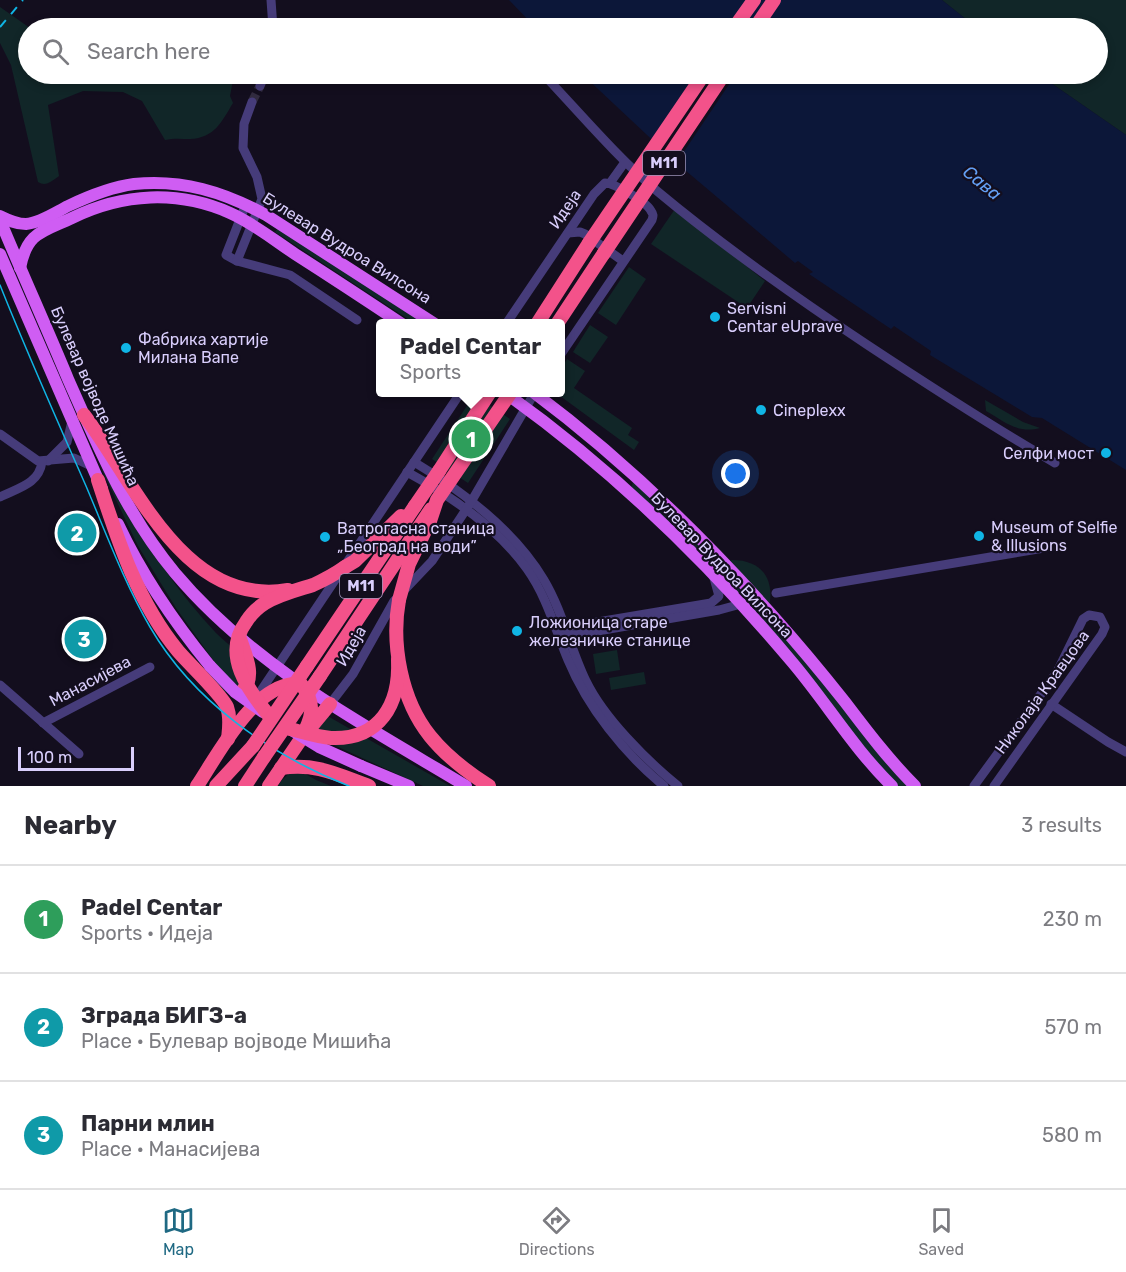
<!DOCTYPE html>
<html lang="en">
<head>
<meta charset="utf-8">
<style>
	:root { --surface:#fff; --page:#f7f7f7; --text:#2b2b33; --muted:#7c7c81; --line:#e1e1e2; --accent:#1f6983 }
	body { margin:0; font-family:Rubik,sans-serif; background:var(--page); color:var(--text) }
	.scale { position:absolute; left:18px; bottom:15px; width:116px; box-sizing:border-box; padding-left:6px; border:3px solid #d9cefc; border-top:0; font-size:16px; line-height:21px; white-space:nowrap; color:#d9cefc; -webkit-text-stroke:4px #130e1e; paint-order:stroke }
	.you { position:absolute; left:736px; top:474px; width:21px; height:21px; margin:-15px; border:4px solid #fff; border-radius:50%; background:#1a73e8; box-shadow:0 0 0 9px #1a73e833 }
	.badge { display:grid; place-items:center; width:39px; height:39px; border-radius:50%; background:var(--accent); color:#fff; font-size:20px; font-weight:700 }
	.pin { position:absolute; translate:-50% -50%; border:3px solid #fff; box-shadow:0 2px 6px #0006 }
	.popup { position:absolute; left:376px; top:319px; width:189px; height:78px; box-sizing:border-box; display:grid; place-content:center; border-radius:6px; background:var(--surface); filter:drop-shadow(0 2px 4px #0005); font-size:20px; white-space:nowrap; color:var(--muted) }
	.popup b { font-size:22px; color:var(--text) }
	.popup::after { content:''; position:absolute; left:50%; top:100%; margin-left:-12px; border:12px solid transparent; border-top-color:var(--surface) }
	.list { margin:0; padding:0; list-style:none }
	h2 { display:flex; justify-content:space-between; align-items:center; height:78px; margin:0; padding:0 24px; font-size:26px }
	h2 small { font-size:20px; font-weight:400; color:var(--muted) }
	.list li { display:grid; grid-template-columns:39px 1fr auto; gap:18px; align-items:center; box-sizing:border-box; height:108px; padding:0 24px; border-top:2px solid var(--line) }
	.list b { display:block; font-size:22px; white-space:nowrap }
	.list p { margin:0; font-size:20px; white-space:nowrap; color:var(--muted) }
	.list em { font-size:20px; font-style:normal; color:var(--muted) }
	.icon { flex:none; width:33px; height:33px; fill:none; stroke:currentColor; stroke-width:2; stroke-linecap:round; stroke-linejoin:round }
	.map { position:relative; flex:none; width:1126px; height:786px; overflow:hidden }
	.search { position:absolute; background:var(--surface); box-shadow:0 3px 9px #0003; left:18px; right:18px; top:18px; height:66px; display:flex; align-items:center; gap:15px; box-sizing:border-box; padding:0 21px; border-radius:33px; color:var(--muted); font-size:22px }
	.sheet { height:402px; background:var(--surface) }
	nav { display:flex; justify-content:space-around; align-items:center; box-sizing:border-box; height:84px; border-top:2px solid var(--line); background:var(--surface); font-size:16px; color:var(--muted) }
	nav a { display:grid; justify-items:center; gap:3px }
	nav .on { color:var(--accent) }
	.map>svg:first-child { display:block }
</style>
</head>
<body>
<div class="map">
<svg width="1126" height="786" viewBox="0 0 1126 786">
	<rect width="100%" height="100%" fill="#130e1e"/>
	<g fill="#112628">
		<path d="M 942,0 L 1126,0 L 1126,135 L 1038,74 L 1098,74 L 1098,28 L 977,28 Z"/>
		<path d="M 0,7 L 30,28 L 28,28 L 28,74 L 240,74 L 234,75 L 230,96 L 233,103 C 222,121 215,138 190,139 C 181,139 174,138 165,140 L 142,101 L 123,92 L 83,91 L 48,105 L 59,176 C 52,181 46,187 38,182 L 11,65 L 0,43 Z"/>
		<path d="M 675,209 L 765,281 L 747,308 L 651,244 Z"/>
		<path d="M 278,228 L 429,323 L 414,323 L 275,232 Z"/>
		<path d="M 629,267 L 646,279 L 616,325 L 598,313 Z"/>
		<path d="M 590,325 L 608,337 L 590,363 L 573,352 Z"/>
		<path d="M 567,359 L 585,371 L 574,388 L 632,428 L 628,435 L 639,442 L 634,450 L 556,393 L 561,392 L 561,369 Z"/>
		<path d="M 474,395 L 510,419 L 468,483 L 432,459 Z"/>
		<path d="M 985,400 L 1023,422 L 1040,428 C 1018,434 1005,422 986,411 Z"/>
		<path d="M 98,462 C 132,522 168,582 216,633 C 223,640 232,647 240,654 L 243,682 L 231,693 L 224,692 L 209,675 L 216,664 L 176,608 L 138,546 Z"/>
		<path d="M 635,477 L 721,561 L 912,786 L 892,786 L 793,663 L 629,493 Z"/>
		<path d="M 732,560 C 761,560 775,578 769,607 L 727,562 Z"/>
		<path d="M 617,650 L 620,670 L 596,674 L 593,654 Z"/>
		<path d="M 644,672 L 646,684 L 611,690 L 609,678 Z"/>
		<path d="M 324,714 L 450,786 L 423,786 L 310,734 Z"/>
		<path d="M 295,768 L 316,780 L 331,786 L 278,786 L 282,780 Z"/>
	</g>
	<g fill="#0c1739">
		<path d="M 509,0 L 942,0 L 977,28 L 536,28 Z"/>
		<path d="M 582,74 L 1038,74 L 1126,135 L 1126,470 L 1042,418 L 1032,417 L 930,355 L 931,351 L 894,326 L 891,329 L 809,274 L 813,272 L 798,261 L 795,263 L 679,165 Z"/>
	</g>
	<path fill="#130e1e" d="M 702,74 L 736,74 L 675,165 L 654,144 Z"/>
	<g fill="none" stroke-linecap="round" stroke-linejoin="round">
		<path stroke="#312b3f" stroke-width="9" stroke-dasharray="9 4.5" stroke-linecap="butt" d="M 252,102 L 260,86"/>
		<g stroke="#463c7a" stroke-width="9">
			<path d="M 271,0 L 273,28"/>
			<path d="M 543,74 C 580,113 616,156 657,191 C 724,247 794,296 866,344 C 928,385 991,426 1055,463"/>
			<path d="M 260,86 L 265,74"/>
			<path d="M 610,183 L 625,162"/>
			<path d="M 246,204 L 226,255 L 237,261 L 290,275 L 357,320"/>
			<path d="M 568,233 L 580,232 L 585,234 L 623,261"/>
			<path d="M 237,261 L 262,199 L 257,177 L 243,148 L 244,124 L 252,102"/>
			<path d="M 506,324 L 594,194 L 605,183 C 614,183 647,202 651,211 C 654,215 653,216 652,220 L 561,354"/>
			<path d="M 0,434 L 38,461 L 74,458 L 91,466"/>
			<path d="M 48,461 L 67,442 L 72,421"/>
			<path d="M 414,462 C 464,492 514,530 544,580 C 563,612 570,648 586,681 C 604,718 646,760 678,786"/>
			<path d="M 407,472 C 451,496 498,528 527,569 C 547,597 555,629 568,660 C 588,708 624,753 664,786"/>
			<path d="M 0,497 C 18,488 39,484 42,462"/>
			<path d="M 776,593 L 1056,546"/>
			<path d="M 562,628 L 711,603 L 719,596 L 714,578"/>
			<path d="M 563,637 L 719,610 L 741,604"/>
			<path d="M 0,685 L 79,754"/>
			<path d="M 254,701 L 461,392"/>
			<path d="M 330,704 L 353,674 L 394,601 L 432,561 L 471,502 L 535,392"/>
			<path d="M 1051,704 L 1108,742 L 1126,752"/>
			<path d="M 43,723 L 150,667"/>
			<path d="M 974,786 L 1057,672 L 1083,619 L 1089,615 L 1100,617 L 1105,627 L 1102,634 L 994,786"/>
		</g>
		<g stroke="#cf5df3" stroke-width="12">
			<path d="M 0,216 C 8,220 16,224 26,224 C 40,223 56,212 68,206 C 89,196 111,187 134,184 C 182,179 224,192 266,215 L 435,324"/>
			<path d="M 0,220 C 22,273 46,326 68,379 C 98,447 126,514 175,573 C 254,667 363,724 466,786"/>
			<path d="M 0,254 L 102,489"/>
			<path d="M 20,268 C 27,232 42,232 72,218 C 123,193 178,190 230,213 C 253,223 274,240 295,254 C 331,277 366,300 402,324"/>
			<path d="M 504,392 C 611,468 708,562 792,662 C 826,702 854,749 892,786"/>
			<path d="M 533,392 C 620,457 700,534 772,615 C 797,643 822,673 845,702 C 867,731 889,760 915,786"/>
			<path d="M 118,524 C 142,575 174,622 210,666"/>
			<path d="M 361,766 L 409,786"/>
		</g>
		<g stroke="#f3528a" stroke-width="14">
			<path d="M 734,28 L 754,0"/>
			<path d="M 755,28 L 774,0"/>
			<path d="M 537,324 L 589,243"/>
			<path d="M 557,324 L 604,253"/>
			<path d="M 84,415 C 135,482 184,608 288,590"/>
			<path d="M 439,471 L 490,392"/>
			<path d="M 98,480 C 118,541 137,601 178,651 C 189,664 222,695 227,707 C 231,718 229,729 228,739"/>
			<path d="M 345,567 L 355,561 L 401,516"/>
			<path d="M 399,600 C 391,644 401,700 430,736 C 446,756 467,772 489,786"/>
			<path d="M 240,639 C 245,654 256,676 243,690"/>
			<path d="M 307,666 L 415,506"/>
			<path d="M 320,676 L 431,509"/>
			<path d="M 281,768 C 317,763 336,774 369,786"/>
			<path d="M 197,786 C 219,753 256,680 301,684 C 317,705 312,718 301,739"/>
			<path d="M 216,786 L 253,746"/>
			<path d="M 245,786 L 264,757"/>
			<path d="M 269,786 L 301,739 L 330,704"/>
		</g>
		<path stroke="#10b5e5" stroke-width="1.5" d="M 0,285 C 27,353 57,420 86,486 C 106,533 124,582 150,627 C 193,701 270,755 349,786"/>
		<path stroke="#10b5e5" stroke-width="2" stroke-dasharray="9 8" stroke-linecap="butt" d="M 0,27 L 23,0"/>
		<g stroke="#cf5df3" stroke-width="12">
			<path d="M 210,666 L 235,692 L 263,712"/>
			<path d="M 293,731 L 319,747 L 361,766"/>
		</g>
		<g stroke="#f3528a" stroke-width="14">
			<path d="M 589,243 L 704,74"/>
			<path d="M 604,253 L 724,74"/>
			<path d="M 415,506 L 439,471"/>
			<path d="M 399,600 L 409,564 L 430,521 L 437,500 L 511,392"/>
			<path d="M 270,717 C 248,690 222,655 246,622 C 251,614 257,608 265,603 C 280,594 297,590 313,585 C 324,580 335,574 345,567"/>
			<path d="M 290,729 C 303,732 317,737 331,738 C 380,740 400,704 398,660"/>
			<path d="M 253,746 L 307,666"/>
			<path d="M 264,757 L 320,676"/>
		</g>
	</g>
	<g fill="#10b5e5" stroke="#130e1e" stroke-width="2">
		<circle cx="715" cy="317" r="6"/>
		<circle cx="126" cy="348" r="6"/>
		<circle cx="761" cy="410" r="6"/>
		<circle cx="1106" cy="453" r="6"/>
		<circle cx="979" cy="536" r="6"/>
		<circle cx="325" cy="537" r="6"/>
		<circle cx="517" cy="631" r="6"/>
	</g>
	<g text-anchor="middle" dominant-baseline="central" stroke-width="4.5" stroke-linejoin="round" paint-order="stroke">
		<g fill="#130e1e" stroke="#9e94b9" stroke-width="1.5">
			<rect x="643" y="151" width="42" height="24" rx="4.5"/>
			<rect x="340" y="574" width="42" height="24" rx="4.5"/>
		</g>
		<g font-size="15" font-weight="bold" fill="#d9cefc">
			<text x="664" y="163">M11</text>
			<text x="361" y="586">M11</text>
		</g>
		<g font-size="16" fill="#d9cefc" stroke="#130e1e">
			<text transform="translate(565 209) rotate(-56)">Идеја</text>
			<text transform="translate(347 248) rotate(32)">Булевар Вудроа Вилсона</text>
			<text transform="translate(95 396) rotate(66)">Булевар војводе Мишића</text>
			<text transform="translate(722 565) rotate(46)">Булевар Вудроа Вилсона</text>
			<text transform="translate(351 646) rotate(-60)">Идеја</text>
			<text transform="translate(90 681) rotate(-28)">Манасијева</text>
			<text transform="translate(1042 692) rotate(-54)">Николаја Кравцова</text>
		</g>
		<g font-size="16" fill="#d9cefc" stroke="#130e1e" text-anchor="start">
			<text x="727" y="308">Servisni<tspan x="727" dy="18">Centar eUprave</tspan></text>
			<text x="138" y="339">Фабрика хартије<tspan x="138" dy="18">Милана Вапе</tspan></text>
			<text x="773" y="410">Cineplexx</text>
			<text x="1094" y="453" text-anchor="end">Селфи мост</text>
			<text x="991" y="527">Museum of Selfie<tspan x="991" dy="18">&amp; Illusions</tspan></text>
			<text x="337" y="528">Ватрогасна станица<tspan x="337" dy="18">„Београд на води”</tspan></text>
			<text x="529" y="622">Ложионица старе<tspan x="529" dy="18">железничке станице</tspan></text>
		</g>
		<g font-size="18" font-style="italic" fill="#649ff4" stroke="#130e1e">
			<text transform="translate(982 183) rotate(39)">Сава</text>
		</g>
	</g>
</svg>
<div class="scale">100 m</div>
<div class="you"></div>
<div class="pin badge" style="left:471px;top:439px;background:#2e9e5b">1</div>
<div class="popup"><b>Padel Centar</b>Sports</div>
<div class="pin badge" style="left:77px;top:533px;background:#0f9aa8">2</div>
<div class="pin badge" style="left:84px;top:639px;background:#0f9aa8">3</div>
<div class="search"><svg class="icon" aria-label="search" viewBox="0 0 24 24"><circle cx="10" cy="10" r="6"/><path d="M15 15l6 6"/></svg>Search here</div>
</div>
<section class="sheet">
<h2>Nearby<small>3 results</small></h2>
<ul class="list">
<li><span class="badge" style="background:#2e9e5b">1</span><div><b>Padel Centar</b><p>Sports · Идеја</p></div><em>230 m</em></li>
<li><span class="badge" style="background:#0f9aa8">2</span><div><b>Зграда БИГЗ-а</b><p>Place · Булевар војводе Мишића</p></div><em>570 m</em></li>
<li><span class="badge" style="background:#0f9aa8">3</span><div><b>Парни млин</b><p>Place · Манасијева</p></div><em>580 m</em></li>
</ul>
</section>
<nav>
<a class="on"><svg class="icon" aria-label="map" viewBox="0 0 24 24"><path d="M3 6l6-2 6 2 6-2v14l-6 2-6-2-6 2zM9 4v14M15 6v14"/></svg>Map</a>
<a><svg class="icon" aria-label="directions" viewBox="0 0 24 24"><path d="M12 3l9 9-9 9-9-9zM9 14v-3h6M13 9l2 2-2 2"/></svg>Directions</a>
<a><svg class="icon" aria-label="saved" viewBox="0 0 24 24"><path d="M7 4h10v16l-5-4-5 4z"/></svg>Saved</a>
</nav>
</body>
</html>
